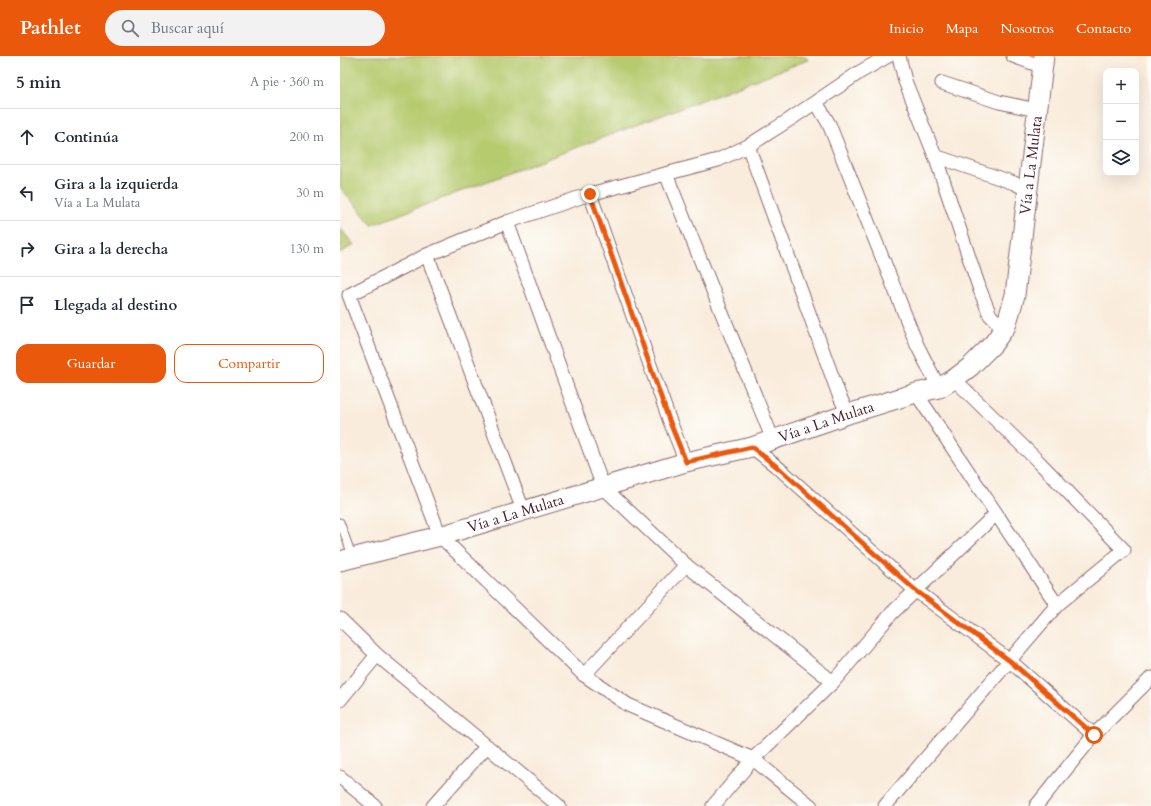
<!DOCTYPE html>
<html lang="es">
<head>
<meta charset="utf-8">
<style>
	:root { --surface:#fff; --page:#f2f2f3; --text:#1f2937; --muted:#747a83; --line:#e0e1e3; --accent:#ea580c }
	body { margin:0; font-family:Cardo,serif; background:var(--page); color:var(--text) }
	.controls { position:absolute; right:12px; top:12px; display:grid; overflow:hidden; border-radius:8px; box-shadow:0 4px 16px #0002 }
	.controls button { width:36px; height:36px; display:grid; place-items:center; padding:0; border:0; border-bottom:1px solid var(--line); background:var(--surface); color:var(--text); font:20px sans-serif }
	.stop { position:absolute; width:12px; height:12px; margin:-9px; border:3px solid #ea580c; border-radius:50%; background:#fff }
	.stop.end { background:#ea580c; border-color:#fff; box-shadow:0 1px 4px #0008 }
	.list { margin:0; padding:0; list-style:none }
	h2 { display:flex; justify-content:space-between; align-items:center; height:52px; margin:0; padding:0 16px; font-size:17px }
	h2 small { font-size:13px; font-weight:400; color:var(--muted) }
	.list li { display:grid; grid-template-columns:26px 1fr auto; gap:12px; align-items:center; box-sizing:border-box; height:56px; padding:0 16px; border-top:1px solid var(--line) }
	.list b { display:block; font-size:15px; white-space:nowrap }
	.list p { margin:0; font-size:13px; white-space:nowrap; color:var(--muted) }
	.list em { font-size:13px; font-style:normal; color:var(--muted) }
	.actions { display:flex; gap:8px; padding:12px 16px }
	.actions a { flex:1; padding:9px 0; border:1px solid var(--accent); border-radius:12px; text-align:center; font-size:14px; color:var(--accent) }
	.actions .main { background:var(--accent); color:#fff }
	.icon { flex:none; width:22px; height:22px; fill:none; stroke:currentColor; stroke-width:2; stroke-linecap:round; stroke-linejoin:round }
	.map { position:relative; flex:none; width:811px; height:750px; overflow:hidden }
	header { display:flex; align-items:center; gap:24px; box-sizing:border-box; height:56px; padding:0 20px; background:var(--accent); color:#fff }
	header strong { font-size:19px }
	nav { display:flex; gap:22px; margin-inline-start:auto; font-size:14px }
	.search { width:280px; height:36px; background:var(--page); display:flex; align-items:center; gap:10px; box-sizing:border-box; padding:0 14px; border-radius:22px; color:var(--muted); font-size:15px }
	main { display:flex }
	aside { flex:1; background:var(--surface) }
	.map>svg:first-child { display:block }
</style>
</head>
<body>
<header>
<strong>Pathlet</strong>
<div class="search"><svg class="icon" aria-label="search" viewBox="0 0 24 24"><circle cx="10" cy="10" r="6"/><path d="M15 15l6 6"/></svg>Buscar aquí</div>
<nav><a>Inicio</a><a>Mapa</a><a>Nosotros</a><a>Contacto</a></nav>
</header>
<main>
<aside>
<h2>5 min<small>A pie · 360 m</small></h2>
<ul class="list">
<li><svg class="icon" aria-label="ahead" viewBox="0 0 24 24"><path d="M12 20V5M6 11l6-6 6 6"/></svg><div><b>Continúa</b></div><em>200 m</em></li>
<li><svg class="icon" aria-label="left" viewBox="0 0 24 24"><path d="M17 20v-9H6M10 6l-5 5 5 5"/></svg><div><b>Gira a la izquierda</b><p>Vía a La Mulata</p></div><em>30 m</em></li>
<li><svg class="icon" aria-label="right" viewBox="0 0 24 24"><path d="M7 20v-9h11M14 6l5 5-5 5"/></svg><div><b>Gira a la derecha</b></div><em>130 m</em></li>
<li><svg class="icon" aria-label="arrive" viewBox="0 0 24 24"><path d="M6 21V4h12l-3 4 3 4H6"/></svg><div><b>Llegada al destino</b></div></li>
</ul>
<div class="actions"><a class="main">Guardar</a><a>Compartir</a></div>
</aside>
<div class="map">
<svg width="811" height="750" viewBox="0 0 811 750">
	<rect width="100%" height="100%" fill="#fdfcf7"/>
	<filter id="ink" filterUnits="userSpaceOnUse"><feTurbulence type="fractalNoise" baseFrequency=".025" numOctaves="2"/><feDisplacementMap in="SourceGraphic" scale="8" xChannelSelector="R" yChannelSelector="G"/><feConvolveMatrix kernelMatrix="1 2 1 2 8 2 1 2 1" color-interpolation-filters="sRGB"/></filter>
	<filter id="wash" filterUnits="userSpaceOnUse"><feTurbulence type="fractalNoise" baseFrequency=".012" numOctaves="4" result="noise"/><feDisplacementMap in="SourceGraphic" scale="16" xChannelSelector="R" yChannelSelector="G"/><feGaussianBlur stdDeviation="0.9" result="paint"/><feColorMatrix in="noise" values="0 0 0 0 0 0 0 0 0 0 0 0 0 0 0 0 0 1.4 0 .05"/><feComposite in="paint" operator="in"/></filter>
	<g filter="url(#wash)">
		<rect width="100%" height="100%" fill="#f9ecdc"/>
		<g fill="#b6ca6e" stroke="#80744c">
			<path d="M 0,0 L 465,0 L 468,4 L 32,169 L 0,131 Z"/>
			<path d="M 0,172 L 14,189 L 0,197 Z"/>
		</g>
	</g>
	<g filter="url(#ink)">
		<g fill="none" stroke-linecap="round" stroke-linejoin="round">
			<g stroke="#876769" stroke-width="9">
				<path id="lane" d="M 0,466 L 13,502"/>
			</g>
			<g stroke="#876769" stroke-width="15">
				<g id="street">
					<path d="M 559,0 L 565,25 L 595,100 L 640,234 L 650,259 L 659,268 L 666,270"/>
					<path d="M 673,0 L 703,11"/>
					<path d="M 602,27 L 659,46 L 697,54"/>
					<path d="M 476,46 L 489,68 L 577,289 L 599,332"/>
					<path d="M 408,90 L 499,339 L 508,358"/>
					<path d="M 595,100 L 674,127 L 688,134"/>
					<path d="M 326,118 L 433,384"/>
					<path d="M 250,138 L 329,363 L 346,406"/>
					<path d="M 167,166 L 263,431 L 346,509 L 493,626"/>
					<path d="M 87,199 L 183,454"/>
					<path d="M 576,337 L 717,549"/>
					<path d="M 412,391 L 441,414 L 575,534 L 670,605 L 754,679"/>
					<path d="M 0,563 L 37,599 L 219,750"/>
					<path d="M 244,619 L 346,509"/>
					<path d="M 0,644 L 37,599"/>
					<path d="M 0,721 L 35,750"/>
					<path d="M 93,750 L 147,690"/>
					<path d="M 373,750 L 413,703 L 493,626 L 552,557 L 656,458"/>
					<path d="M 471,750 L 413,703 L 288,649 L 244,619 L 100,480 L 9,239 L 87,199 L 167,166 L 250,138 L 378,104 L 408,90 L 449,64 L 520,16 L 548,0"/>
					<path d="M 545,750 L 717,549 L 784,494 L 698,405 L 614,323"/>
					<path d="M 696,750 L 754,679 L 811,622"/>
				</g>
			</g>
			<g stroke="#876769" stroke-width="21">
				<g id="secondary">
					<path id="s1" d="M 0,505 L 100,480 L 346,406 L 412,391 L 508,358 L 576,337 L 599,332 L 614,323 L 630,311 L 653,288 L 666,270 L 675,239 L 704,0"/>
				</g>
			</g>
			<use href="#lane" stroke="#fff" stroke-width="7"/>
			<use href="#street" stroke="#fff" stroke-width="13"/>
			<use href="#secondary" stroke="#fff" stroke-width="19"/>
		</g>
	</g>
	<g fill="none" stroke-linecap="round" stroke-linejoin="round" filter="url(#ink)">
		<path stroke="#ea580c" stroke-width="5" d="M 250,138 L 329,364 L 346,406 L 412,391 L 441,414 L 575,534 L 670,605 L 754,679"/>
	</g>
	<g text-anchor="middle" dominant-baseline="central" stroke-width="3" stroke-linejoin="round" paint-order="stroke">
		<g font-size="15" fill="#4a1f2b" stroke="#fdfcf7">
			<text stroke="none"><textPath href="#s1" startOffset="879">Vía a La Mulata</textPath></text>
			<text stroke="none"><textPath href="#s1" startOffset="506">Vía a La Mulata</textPath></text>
			<text stroke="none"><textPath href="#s1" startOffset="182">Vía a La Mulata</textPath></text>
		</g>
	</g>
</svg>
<div class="controls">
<button>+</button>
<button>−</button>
<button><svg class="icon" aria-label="layers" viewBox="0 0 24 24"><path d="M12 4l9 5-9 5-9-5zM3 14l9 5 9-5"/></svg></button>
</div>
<div class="stop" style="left:754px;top:679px"></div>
<div class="stop end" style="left:250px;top:138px"></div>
</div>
</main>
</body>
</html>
